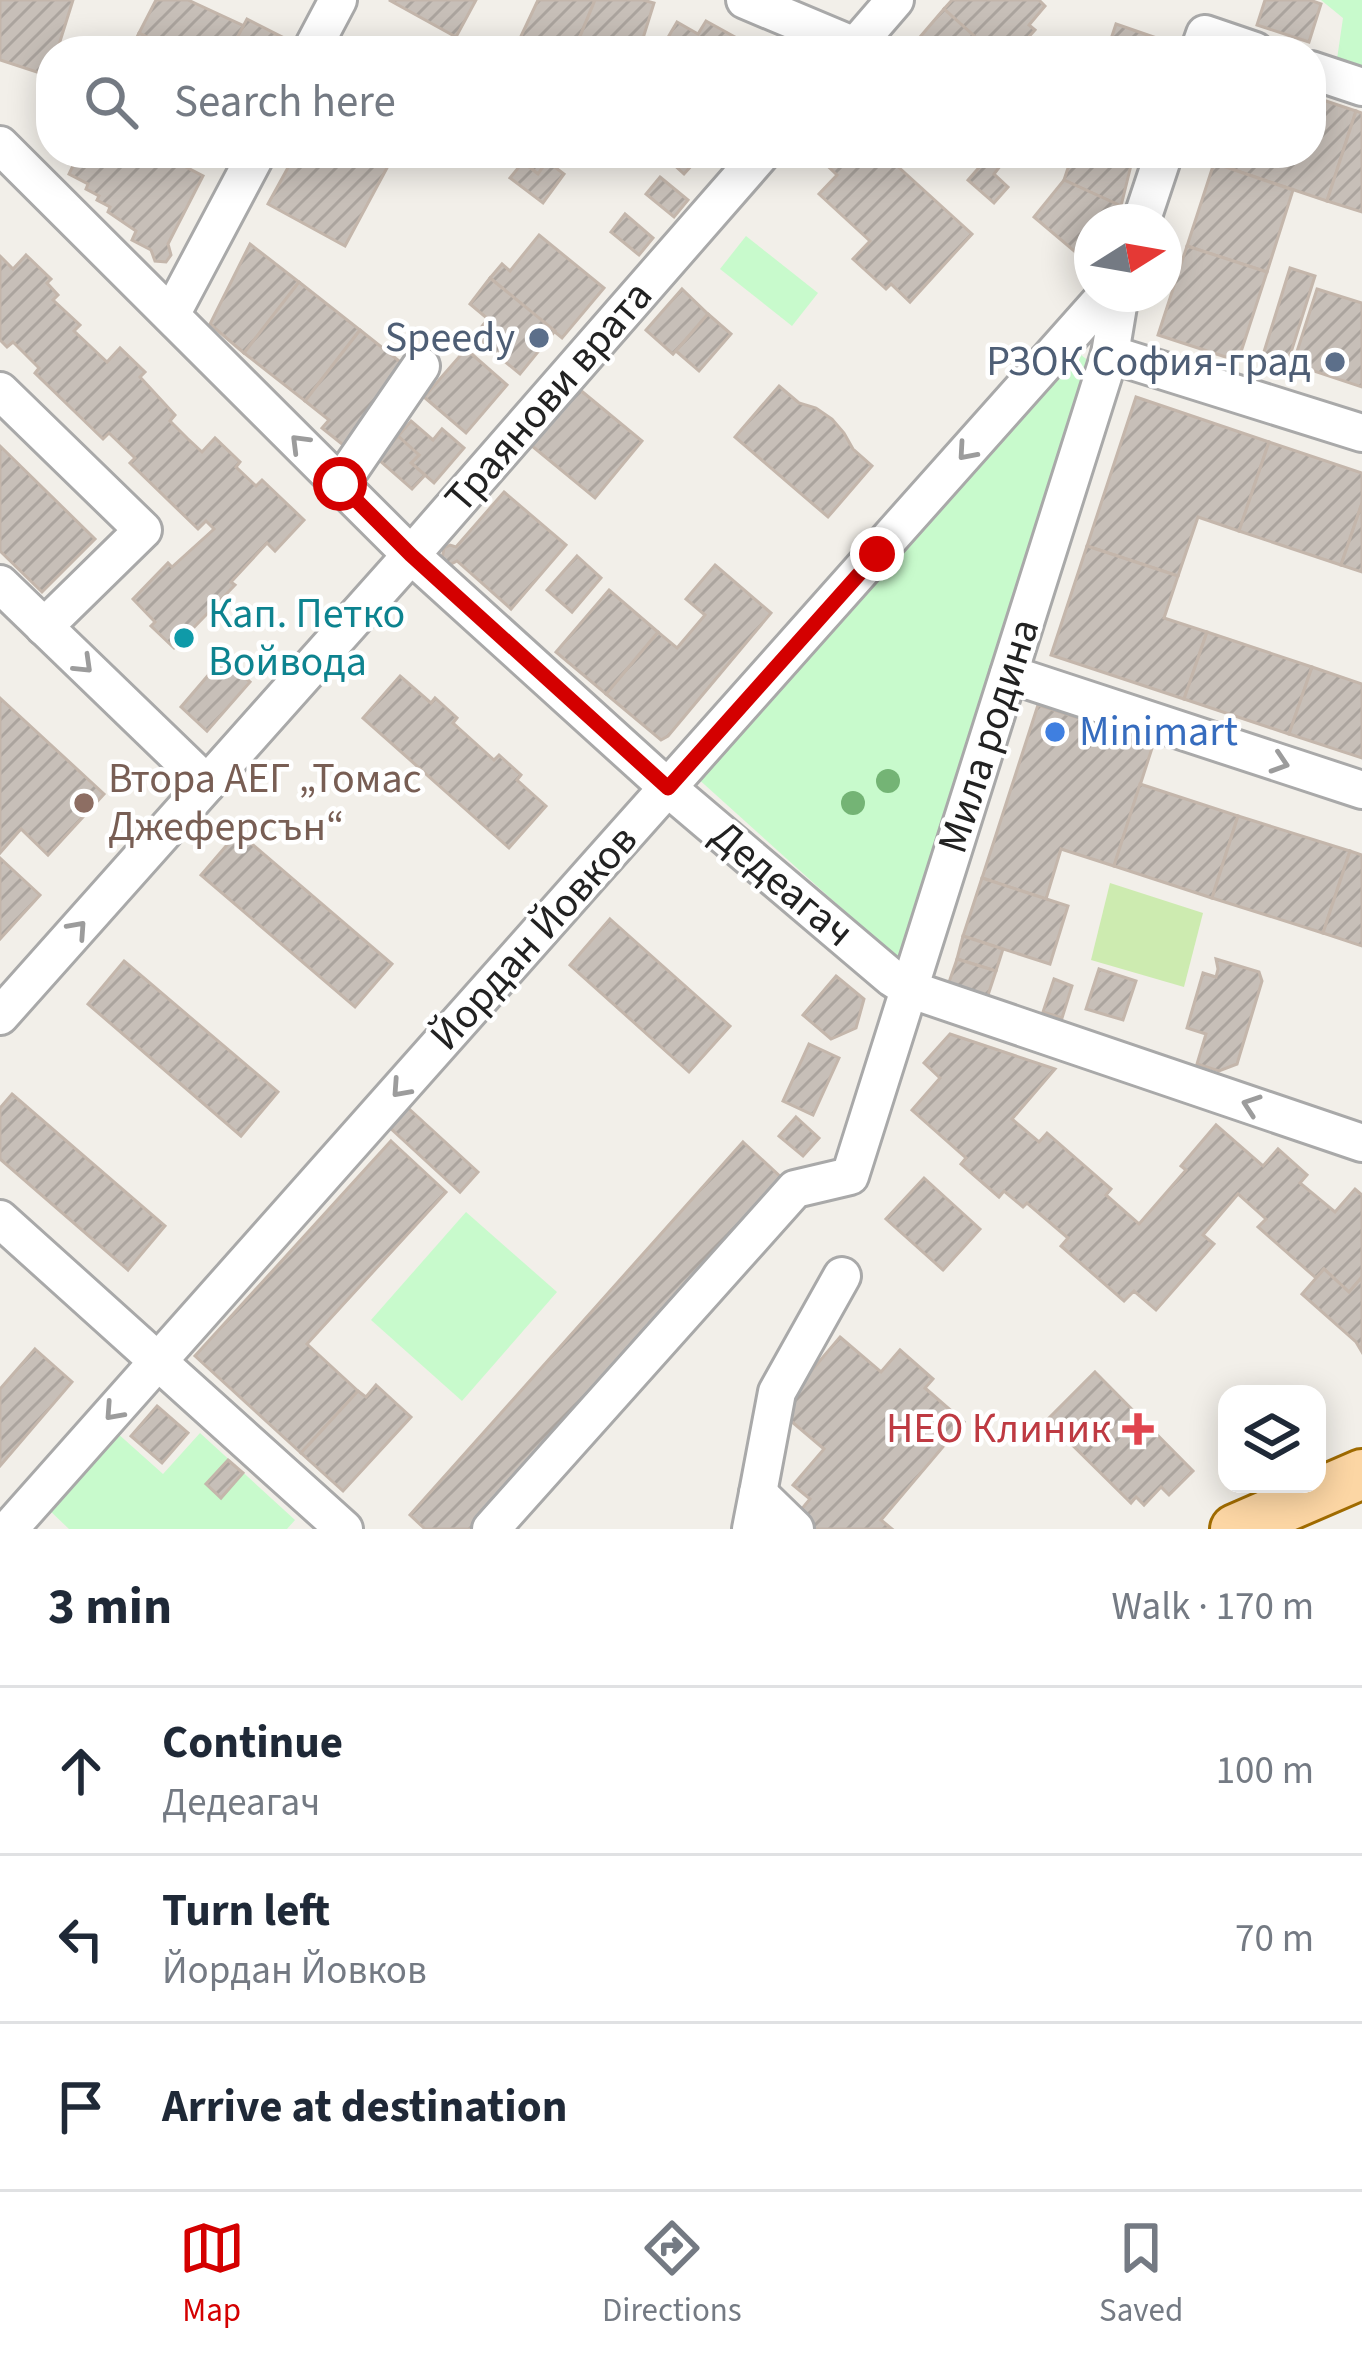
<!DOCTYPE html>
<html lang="en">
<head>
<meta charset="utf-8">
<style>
	:root { --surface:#fff; --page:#f6f6f7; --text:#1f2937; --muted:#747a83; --line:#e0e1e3; --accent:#d40000 }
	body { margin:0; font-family:"Source Sans 3",sans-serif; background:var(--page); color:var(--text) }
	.controls { position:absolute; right:36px; bottom:36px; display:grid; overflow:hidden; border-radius:24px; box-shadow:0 6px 30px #0003 }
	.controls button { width:108px; height:108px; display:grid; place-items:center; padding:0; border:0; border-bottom:3px solid var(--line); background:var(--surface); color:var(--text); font:60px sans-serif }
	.compass { position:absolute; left:1074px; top:204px; width:108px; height:108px; border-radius:50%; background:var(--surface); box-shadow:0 6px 30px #0003; rotate:79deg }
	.stop { position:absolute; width:36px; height:36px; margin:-27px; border:9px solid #d40000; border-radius:50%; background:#fff }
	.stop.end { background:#d40000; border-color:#fff; box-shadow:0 3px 12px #0008 }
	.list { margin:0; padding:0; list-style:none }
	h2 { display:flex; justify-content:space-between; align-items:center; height:156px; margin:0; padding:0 48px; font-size:51px }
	h2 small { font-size:39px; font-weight:400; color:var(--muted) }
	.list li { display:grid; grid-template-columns:78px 1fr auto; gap:36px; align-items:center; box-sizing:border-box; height:168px; padding:0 48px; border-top:3px solid var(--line) }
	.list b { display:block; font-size:45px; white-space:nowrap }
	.list p { margin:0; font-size:39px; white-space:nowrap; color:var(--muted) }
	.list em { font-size:39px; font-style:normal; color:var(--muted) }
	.icon { flex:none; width:66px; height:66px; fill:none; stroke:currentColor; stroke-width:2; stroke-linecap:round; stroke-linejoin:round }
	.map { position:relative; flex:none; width:1362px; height:1529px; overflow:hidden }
	.search { position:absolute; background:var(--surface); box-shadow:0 6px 30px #0003; left:36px; right:36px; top:36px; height:132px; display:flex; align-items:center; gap:30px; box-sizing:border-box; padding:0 42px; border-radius:48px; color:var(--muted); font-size:45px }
	.sheet { height:660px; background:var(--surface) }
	nav { display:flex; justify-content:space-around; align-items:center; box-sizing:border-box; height:168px; border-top:3px solid var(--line); background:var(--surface); font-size:33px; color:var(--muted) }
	nav a { display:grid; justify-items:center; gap:6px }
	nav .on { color:var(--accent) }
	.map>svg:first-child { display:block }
</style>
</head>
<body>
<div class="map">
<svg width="1362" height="1529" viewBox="0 0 1362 1529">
	<defs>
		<pattern id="building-hatch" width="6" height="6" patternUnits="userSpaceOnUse" patternTransform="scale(3)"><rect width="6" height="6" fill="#c7bfb8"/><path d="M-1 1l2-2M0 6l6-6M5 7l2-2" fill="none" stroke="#aba49e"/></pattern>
	</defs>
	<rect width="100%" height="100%" fill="#f2efe9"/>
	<path fill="#cdebb0" d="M 1110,883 L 1203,913 L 1184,987 L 1091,960 Z"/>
	<g fill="#c8facc">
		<path d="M 1321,0 L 1362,0 L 1362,75 L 1336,66 L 1343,18 Z"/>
		<path d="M 746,236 L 818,293 L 792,326 L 720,269 Z"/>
		<path d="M 1072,348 L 1094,365 L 900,961 L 695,776 Z"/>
		<path d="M 466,1212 L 557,1292 L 462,1401 L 371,1320 Z"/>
		<path d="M 116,1432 L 163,1474 L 200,1433 L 295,1520 L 287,1529 L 69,1529 L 47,1508 Z"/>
	</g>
	<g fill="url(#building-hatch)" stroke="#c4b6ab" stroke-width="3">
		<path d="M 0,0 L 73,0 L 57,51 L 51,51 L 49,76 L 0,60 Z"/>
		<path d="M 156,0 L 188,0 L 244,26 L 230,51 L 175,51 L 139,33 Z"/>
		<path d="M 389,0 L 476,0 L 456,37 Z"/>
		<path d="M 538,0 L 595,0 L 574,51 L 514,51 Z"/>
		<path d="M 595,0 L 643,0 L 654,3 L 639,51 L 574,51 Z"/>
		<path d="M 952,0 L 1039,0 L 1045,6 L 1029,25 L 1035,30 L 1016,51 L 991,51 L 944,9 Z"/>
		<path d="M 1265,0 L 1310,0 L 1321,4 L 1309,42 L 1257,25 Z"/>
		<path d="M 944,9 L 991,51 L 908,51 Z"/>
		<path d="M 247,19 L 284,38 L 277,51 L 230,51 Z"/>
		<path d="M 706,21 L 744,42 L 760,51 L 660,51 L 677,22 L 698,34 Z"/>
		<path d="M 1116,24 L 1171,43 L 1168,51 L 1107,51 Z"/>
		<path d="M 139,33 L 175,51 L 130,51 Z"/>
		<path d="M 1311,96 L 1356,111 L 1327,201 L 1214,163 L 1217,153 L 1311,153 Z"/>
		<path d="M 1356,111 L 1362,113 L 1362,212 L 1327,201 Z"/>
		<path d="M 79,153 L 159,153 L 203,176 L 168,244 L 171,255 L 166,262 L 155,261 L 151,250 L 132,240 L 136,231 L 108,212 L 110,207 L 97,200 L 99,196 L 86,189 L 88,184 L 69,174 Z"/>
		<path d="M 296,153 L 395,153 L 345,246 L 268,204 Z"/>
		<path d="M 513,153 L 555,153 L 538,174 Z"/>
		<path d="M 661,153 L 703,153 L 684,174 Z"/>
		<path d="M 883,153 L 972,234 L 910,302 L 891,284 L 886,289 L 853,259 L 870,241 L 819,194 L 837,175 L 814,153 Z"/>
		<path d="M 1073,153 L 1134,153 L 1121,206 L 1064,180 Z"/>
		<path d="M 990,155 L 1001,165 L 994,174 L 1008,187 L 994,203 L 968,180 Z"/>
		<path d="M 547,161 L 564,174 L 543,203 L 510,178 L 523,162 L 538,174 Z"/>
		<path d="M 1214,163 L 1293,190 L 1267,272 L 1187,246 Z"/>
		<path d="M 660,177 L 688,200 L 674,217 L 646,194 Z"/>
		<path d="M 1064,180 L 1121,206 L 1116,222 L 1092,222 L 1092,266 L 1034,217 Z"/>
		<path d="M 625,214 L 653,238 L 639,255 L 611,232 Z"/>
		<path d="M 539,235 L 604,288 L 562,338 L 490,278 L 502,264 L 510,271 Z"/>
		<path d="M 250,244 L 299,282 L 244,353 L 210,324 Z"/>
		<path d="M 1187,246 L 1267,272 L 1238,361 L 1158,335 Z"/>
		<path d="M 26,255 L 51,279 L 47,283 L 58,295 L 53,300 L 80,325 L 74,331 L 90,346 L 107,362 L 120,348 L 145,372 L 140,377 L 175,415 L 170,421 L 187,438 L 202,452 L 215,438 L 240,462 L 236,467 L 256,486 L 262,480 L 304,520 L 275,551 L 267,543 L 231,582 L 235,585 L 174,648 L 151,626 L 155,622 L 133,599 L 168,563 L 172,567 L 214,529 L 206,521 L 198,529 L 130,463 L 135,458 L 109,433 L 103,439 L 35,373 L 39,368 L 13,342 L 7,347 L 0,340 L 0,256 L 13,269 Z"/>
		<path d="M 1290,268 L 1315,276 L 1288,362 L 1263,355 Z"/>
		<path d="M 490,278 L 555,331 L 520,374 L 474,336 L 488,319 L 470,304 Z"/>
		<path d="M 299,282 L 360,330 L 305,401 L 244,353 Z"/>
		<path d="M 682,289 L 708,314 L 673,354 L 646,330 Z"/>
		<path d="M 1317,289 L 1362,303 L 1362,387 L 1293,364 Z"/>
		<path d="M 708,314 L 731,334 L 699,371 L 676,351 Z"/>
		<path d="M 360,330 L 408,368 L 352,452 L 322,428 L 329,420 L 305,401 Z"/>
		<path d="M 466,349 L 507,385 L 466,433 L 424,397 Z"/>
		<path d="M 779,386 L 799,403 L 816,408 L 832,419 L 844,433 L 853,449 L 872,466 L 828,517 L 735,437 Z"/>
		<path d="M 579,389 L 642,441 L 595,498 L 532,446 Z"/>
		<path d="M 1136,397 L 1269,442 L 1239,531 L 1198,517 L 1178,576 L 1087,546 Z"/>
		<path d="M 411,421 L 433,440 L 442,429 L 464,448 L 434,483 L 411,463 L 419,455 L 398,436 Z"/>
		<path d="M 398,436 L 419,455 L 411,463 L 425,475 L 412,489 L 378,459 Z"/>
		<path d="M 1269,442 L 1362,473 L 1362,503 L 1341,565 L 1239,531 Z"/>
		<path d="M 0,446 L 95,539 L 42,592 L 0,551 Z"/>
		<path d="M 504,492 L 566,545 L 511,609 L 457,561 L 451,564 L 442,559 L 444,548 L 450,545 L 456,547 Z"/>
		<path d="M 1362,503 L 1362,572 L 1341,565 Z"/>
		<path d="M 1087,546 L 1178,576 L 1164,618 L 1207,632 L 1184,699 L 1051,655 Z"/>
		<path d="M 577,556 L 601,578 L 572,612 L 547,590 Z"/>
		<path d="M 715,565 L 771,613 L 668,736 L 661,740 L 606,694 L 658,632 L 677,648 L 705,615 L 686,599 Z"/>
		<path d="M 609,590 L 658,632 L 606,694 L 556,652 Z"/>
		<path d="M 1207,632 L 1312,667 L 1289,734 L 1184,699 Z"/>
		<path d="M 223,658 L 250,682 L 207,731 L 181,707 Z"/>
		<path d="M 1312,667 L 1362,684 L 1362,758 L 1289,734 Z"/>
		<path d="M 400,676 L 431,703 L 435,698 L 457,718 L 453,723 L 494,760 L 499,755 L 521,775 L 517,780 L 546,806 L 509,848 L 363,718 Z"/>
		<path d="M 0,698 L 104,794 L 48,855 L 21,829 L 0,853 Z"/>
		<path d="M 1038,705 L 1154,742 L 1114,866 L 1061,849 L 1046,899 L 982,878 Z"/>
		<path d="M 1140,784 L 1238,816 L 1212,898 L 1114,866 Z"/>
		<path d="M 1238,816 L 1350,851 L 1323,933 L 1212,898 Z"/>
		<path d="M 238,832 L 392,964 L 355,1007 L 201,875 Z"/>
		<path d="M 1350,851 L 1362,855 L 1362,946 L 1323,933 Z"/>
		<path d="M 0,858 L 40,895 L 0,939 Z"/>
		<path d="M 982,878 L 1068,906 L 1050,964 L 963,936 Z"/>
		<path d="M 610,919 L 730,1026 L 689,1072 L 570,965 Z"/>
		<path d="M 963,936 L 1003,949 L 996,971 L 957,959 Z"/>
		<path d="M 957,959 L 996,971 L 986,1001 L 947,988 Z"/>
		<path d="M 1216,959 L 1259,972 L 1262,981 L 1237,1064 L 1219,1071 L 1197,1064 L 1206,1034 L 1187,1028 L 1203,973 L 1216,977 L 1218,969 Z"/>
		<path d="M 124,961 L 278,1092 L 241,1136 L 88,1004 Z"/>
		<path d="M 1099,969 L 1136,981 L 1123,1020 L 1086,1009 Z"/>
		<path d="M 836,976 L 864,999 L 856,1028 L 831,1039 L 803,1015 Z"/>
		<path d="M 1054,979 L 1072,986 L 1062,1018 L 1043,1012 Z"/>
		<path d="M 950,1034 L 1055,1069 L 1012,1119 L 1039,1142 L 1047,1133 L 1111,1189 L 1106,1195 L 1139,1224 L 1186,1170 L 1181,1166 L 1216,1125 L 1263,1166 L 1278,1149 L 1307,1175 L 1300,1183 L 1335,1212 L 1355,1189 L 1362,1195 L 1362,1277 L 1349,1292 L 1324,1269 L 1316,1278 L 1258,1227 L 1266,1219 L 1238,1194 L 1203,1235 L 1214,1244 L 1156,1310 L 1134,1291 L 1124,1301 L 1061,1246 L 1068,1238 L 1027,1203 L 1023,1207 L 1004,1191 L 999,1197 L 961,1164 L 966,1158 L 912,1110 L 940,1078 L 924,1063 Z"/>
		<path d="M 809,1044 L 839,1058 L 813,1115 L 783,1101 Z"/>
		<path d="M 12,1094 L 165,1226 L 128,1270 L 0,1159 L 0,1108 Z"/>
		<path d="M 407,1107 L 478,1172 L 460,1192 L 389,1127 Z"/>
		<path d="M 796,1117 L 819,1138 L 803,1156 L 779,1136 Z"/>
		<path d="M 391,1141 L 446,1192 L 307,1344 L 358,1391 L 301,1453 L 195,1356 Z"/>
		<path d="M 743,1142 L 783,1179 L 471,1529 L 425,1529 L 410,1515 Z"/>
		<path d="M 924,1178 L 980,1229 L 943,1270 L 886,1219 Z"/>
		<path d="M 1324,1269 L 1349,1292 L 1362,1277 L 1362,1352 L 1356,1342 L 1302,1294 Z"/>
		<path d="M 840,1337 L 881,1372 L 900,1350 L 933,1379 L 925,1388 L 964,1422 L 881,1520 L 892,1529 L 808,1529 L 795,1517 L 810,1499 L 793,1485 L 824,1449 L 778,1410 Z"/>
		<path d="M 35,1349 L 72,1382 L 0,1466 L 0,1389 Z"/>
		<path d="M 1095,1372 L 1193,1471 L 1169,1495 L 1161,1487 L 1144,1505 L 1136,1497 L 1131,1503 L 1047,1420 Z"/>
		<path d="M 376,1385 L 411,1417 L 343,1491 L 301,1453 L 358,1391 L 366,1397 Z"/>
		<path d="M 157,1406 L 188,1433 L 162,1463 L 131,1436 Z"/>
		<path d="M 228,1460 L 243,1473 L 221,1498 L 206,1484 Z"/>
	</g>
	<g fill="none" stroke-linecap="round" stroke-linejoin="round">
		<g stroke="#a9a9a9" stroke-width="42">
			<g id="minor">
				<path d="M 745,0 L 855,46"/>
				<path d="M 311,51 L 338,0"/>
				<path d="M 851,51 L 895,0"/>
				<path d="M 1199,51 L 1205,34 L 1255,51"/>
				<path d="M 1311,70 L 1362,87"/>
				<path d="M 0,145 L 411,555 L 668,788 L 892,978 L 909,989 L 1362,1143"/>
				<path d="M 1141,222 L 1164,153"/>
				<path d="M 171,315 L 257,153"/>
				<path d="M 1110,354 L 1362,433"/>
				<path d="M 0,391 L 143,530 L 44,627"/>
				<path d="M 340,484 L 421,366"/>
				<path d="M 0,584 L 207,784"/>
				<path d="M 1009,674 L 1362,790"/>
				<path d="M 0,1016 L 411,555 L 762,153"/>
				<path d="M 0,1219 L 344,1529"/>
				<path d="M 758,1493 L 777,1392 L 842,1276"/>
				<path d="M 9,1529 C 375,1117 740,705 1107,294"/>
				<path d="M 491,1529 L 795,1189 L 850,1176 L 1110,354 L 1120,294"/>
				<path d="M 751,1529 L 758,1493 L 795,1529"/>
			</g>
		</g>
		<g stroke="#a06b00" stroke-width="54">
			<path id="major" d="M 1235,1529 L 1362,1474"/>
		</g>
		<use href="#minor" stroke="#fff" stroke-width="36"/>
		<use href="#major" stroke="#fcd6a4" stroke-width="48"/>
	</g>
	<g fill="#74b475">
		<circle cx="888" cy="781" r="12"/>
		<circle cx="853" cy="803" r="12"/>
	</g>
	<defs><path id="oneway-chevron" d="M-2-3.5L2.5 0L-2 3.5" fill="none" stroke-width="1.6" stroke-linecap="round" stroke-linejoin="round" transform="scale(3)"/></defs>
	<g stroke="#9c9c9c">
		<use href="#oneway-chevron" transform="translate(299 443) rotate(-135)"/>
		<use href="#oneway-chevron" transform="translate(966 452) rotate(131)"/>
		<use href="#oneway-chevron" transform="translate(84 665) rotate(44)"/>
		<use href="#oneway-chevron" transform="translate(1280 763) rotate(18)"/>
		<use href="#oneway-chevron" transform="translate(78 929) rotate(-48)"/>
		<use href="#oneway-chevron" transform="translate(400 1089) rotate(132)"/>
		<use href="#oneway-chevron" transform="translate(1251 1105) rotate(-161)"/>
		<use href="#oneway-chevron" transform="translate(113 1412) rotate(132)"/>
	</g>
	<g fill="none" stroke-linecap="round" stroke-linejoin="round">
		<path stroke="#d40000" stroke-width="15" d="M 340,484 L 411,555 L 668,788 L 877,554"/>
	</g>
	<g fill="#5c6f8a" stroke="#fff" stroke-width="4.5">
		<circle cx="539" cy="338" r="12"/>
		<circle cx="1335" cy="362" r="12"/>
	</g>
	<circle fill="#0f9aa8" stroke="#fff" stroke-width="4.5" cx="184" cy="638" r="12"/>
	<circle fill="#3f7fe0" stroke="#fff" stroke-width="4.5" cx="1055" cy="732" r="12"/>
	<circle fill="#8d6e63" stroke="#fff" stroke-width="4.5" cx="84" cy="803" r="12"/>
	<path fill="#e0444e" stroke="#fff" stroke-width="4.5" d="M1132 1411h12v12h12v12h-12v12h-12v-12h-12v-12h12z"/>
	<g text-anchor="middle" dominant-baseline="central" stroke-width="9" stroke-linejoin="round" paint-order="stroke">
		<g font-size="42" fill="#4e5e75" stroke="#fff" text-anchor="end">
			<text x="515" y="338">Speedy</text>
			<text x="1311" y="362">РЗОК София-град</text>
		</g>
		<g font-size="42" fill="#222" stroke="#fff">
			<text transform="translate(549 397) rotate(-49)">Траянови врата</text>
			<text transform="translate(989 736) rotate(-72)">Мила родина</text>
			<text transform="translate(782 884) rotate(40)">Дедеагач</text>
			<text transform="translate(534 938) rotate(-48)">Йордан Йовков</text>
		</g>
		<g font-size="42" fill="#0d838f" stroke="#fff" text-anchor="start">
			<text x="208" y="614">Кап. Петко<tspan x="208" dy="48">Войвода</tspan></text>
		</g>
		<g font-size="42" fill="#366cbe" stroke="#fff" text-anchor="start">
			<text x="1079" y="732">Minimart</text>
		</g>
		<g font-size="42" fill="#785e54" stroke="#fff" text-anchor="start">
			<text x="108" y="779">Втора АЕГ „Томас<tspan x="108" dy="48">Джеферсън“</tspan></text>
		</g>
		<g font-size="42" fill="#be3a42" stroke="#fff" text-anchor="end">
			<text x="1111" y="1429">НЕО Клиник</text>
		</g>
	</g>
</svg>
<div class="controls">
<button><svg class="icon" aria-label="layers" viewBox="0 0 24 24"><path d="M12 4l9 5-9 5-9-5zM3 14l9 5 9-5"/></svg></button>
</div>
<svg class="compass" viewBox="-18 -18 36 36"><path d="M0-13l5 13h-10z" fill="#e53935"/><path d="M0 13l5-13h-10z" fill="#747a83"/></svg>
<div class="stop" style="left:340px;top:484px"></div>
<div class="stop end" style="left:877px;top:554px"></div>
<div class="search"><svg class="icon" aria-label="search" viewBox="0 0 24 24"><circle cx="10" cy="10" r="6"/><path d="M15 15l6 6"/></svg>Search here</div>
</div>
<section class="sheet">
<h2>3 min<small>Walk · 170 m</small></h2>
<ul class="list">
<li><svg class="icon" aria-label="ahead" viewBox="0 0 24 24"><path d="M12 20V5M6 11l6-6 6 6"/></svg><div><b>Continue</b><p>Дедеагач</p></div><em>100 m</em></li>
<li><svg class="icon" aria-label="left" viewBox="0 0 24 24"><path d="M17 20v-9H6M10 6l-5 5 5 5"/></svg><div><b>Turn left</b><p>Йордан Йовков</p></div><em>70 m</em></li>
<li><svg class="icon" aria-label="arrive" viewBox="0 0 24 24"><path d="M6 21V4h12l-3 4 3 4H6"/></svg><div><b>Arrive at destination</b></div></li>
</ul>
</section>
<nav>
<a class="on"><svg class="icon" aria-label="map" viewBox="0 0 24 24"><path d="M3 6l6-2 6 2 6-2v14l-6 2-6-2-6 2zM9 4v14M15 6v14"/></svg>Map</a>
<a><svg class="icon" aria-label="directions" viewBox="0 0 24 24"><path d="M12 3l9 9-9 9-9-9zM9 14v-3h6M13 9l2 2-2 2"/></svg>Directions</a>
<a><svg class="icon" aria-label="saved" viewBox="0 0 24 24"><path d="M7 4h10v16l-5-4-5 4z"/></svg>Saved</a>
</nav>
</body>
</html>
